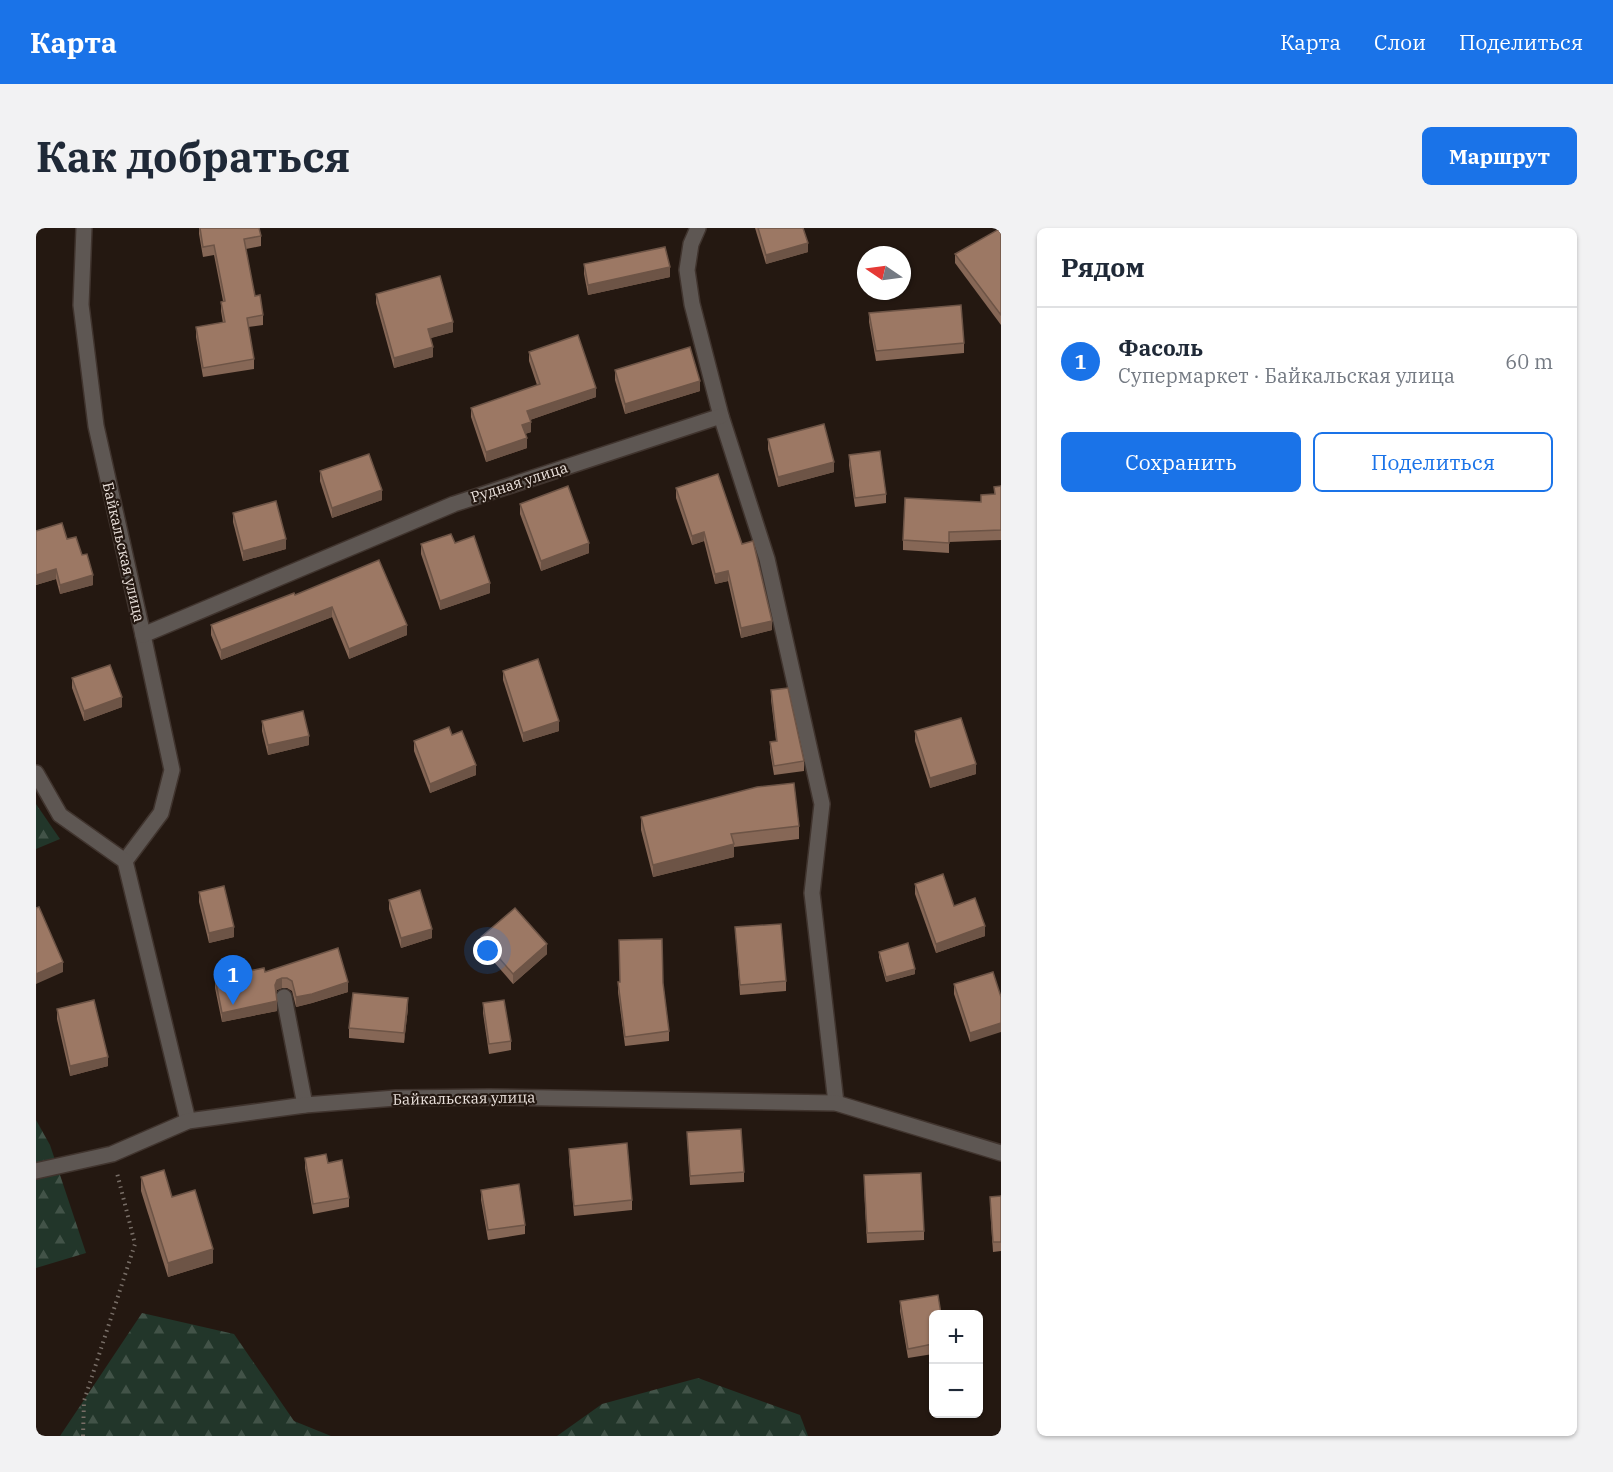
<!DOCTYPE html>
<html lang="ru">
<head>
<meta charset="utf-8">
<style>
	:root { --surface:#fff; --page:#f2f2f3; --text:#1f2937; --muted:#747a83; --line:#e0e1e3; --accent:#1a73e8 }
	body { margin:0; font-family:"IBM Plex Serif",serif; background:var(--page); color:var(--text) }
	.controls { position:absolute; right:18px; bottom:18px; display:grid; overflow:hidden; border-radius:9px; box-shadow:0 2px 4px #0004 }
	.controls button { width:54px; height:54px; display:grid; place-items:center; padding:0; border:0; border-bottom:2px solid var(--line); background:var(--surface); color:var(--text); font:30px sans-serif }
	.compass { position:absolute; left:821px; top:18px; width:54px; height:54px; border-radius:50%; background:var(--surface); box-shadow:0 2px 4px #0004; rotate:283deg }
	.you { position:absolute; left:452px; top:723px; width:21px; height:21px; margin:-15px; border:4px solid #fff; border-radius:50%; background:#1a73e8; box-shadow:0 0 0 9px #1a73e833 }
	.badge { display:grid; place-items:center; width:39px; height:39px; border-radius:50%; background:var(--accent); color:#fff; font-size:20px; font-weight:700 }
	.pin { position:absolute; translate:-50% -50px; filter:drop-shadow(0 2px 3px #0008) }
	.pin::after { content:''; position:absolute; top:32px; width:21px; height:18px; background:inherit; clip-path:polygon(0 0,100% 0,50% 100%) }
	.list { margin:0; padding:0; list-style:none }
	h2 { display:flex; justify-content:space-between; align-items:center; height:78px; margin:0; padding:0 24px; font-size:26px }
	h2 small { font-size:20px; font-weight:400; color:var(--muted) }
	.list li { display:grid; grid-template-columns:39px 1fr auto; gap:18px; align-items:center; box-sizing:border-box; height:108px; padding:0 24px; border-top:2px solid var(--line) }
	.list b { display:block; font-size:22px; white-space:nowrap }
	.list p { margin:0; font-size:20px; white-space:nowrap; color:var(--muted) }
	.list em { font-size:20px; font-style:normal; color:var(--muted) }
	.actions { display:flex; gap:12px; padding:18px 24px }
	.actions a { flex:1; padding:14px 0; border:2px solid var(--accent); border-radius:9px; text-align:center; font-size:21px; color:var(--accent) }
	.actions .main { background:var(--accent); color:#fff }
	.map { position:relative; flex:none; width:965px; height:1208px; overflow:hidden; border-radius:9px }
	header { display:flex; align-items:center; gap:36px; box-sizing:border-box; height:84px; padding:0 30px; background:var(--accent); color:#fff }
	header strong { font-size:28px }
	nav { display:flex; gap:33px; margin-inline-start:auto; font-size:21px }
	.intro { display:flex; align-items:center; justify-content:space-between; box-sizing:border-box; height:144px; padding:0 36px }
	h1 { margin:0; font-size:42px }
	.button { padding:15px 27px; border-radius:9px; background:var(--accent); color:#fff; font-size:21px; font-weight:700 }
	main { display:flex; gap:36px; padding:0 36px }
	aside { flex:1; background:var(--surface); border-radius:9px; box-shadow:0 2px 4px #0004 }
	.map>svg:first-child { display:block }
</style>
</head>
<body>
<header>
<strong>Карта</strong>
<nav><a>Карта</a><a>Слои</a><a>Поделиться</a></nav>
</header>
<div class="intro"><h1>Как добраться</h1><a class="button">Маршрут</a></div>
<main>
<div class="map">
<svg width="965" height="1208" viewBox="0 0 965 1208">
	<defs>
		<pattern id="forest-firs" width="22" height="20" patternUnits="userSpaceOnUse" patternTransform="scale(1.5)"><rect width="22" height="20" fill="#22362a"/><path d="M5 1l3.5 6h-7zM16 11l3.5 6h-7z" fill="#425348"/></pattern>
	</defs>
	<rect width="100%" height="100%" fill="#241811"/>
	<g fill="url(#forest-firs)">
		<path d="M 0,576 L 24,611 L 0,621 Z"/>
		<path d="M 0,892 L 14,917 L 50,1025 L 0,1040 Z"/>
		<path d="M 106,1085 L 198,1106 L 258,1193 L 295,1208 L 24,1208 Z"/>
		<path d="M 662,1150 L 764,1187 L 772,1208 L 521,1208 L 566,1176 Z"/>
	</g>
	<g fill="none" stroke-linecap="round" stroke-linejoin="round">
		<g stroke="#40342e" stroke-width="18">
			<g id="minor">
				<path d="M 48,0 L 45,77 L 60,198 L 107,407 L 136,542 L 125,585 L 89,633"/>
				<path d="M 662,0 L 655,16 L 651,42 L 656,76 L 685,188 L 731,331 L 786,576 L 776,665 L 800,875"/>
				<path d="M 107,407 L 418,276 L 685,188"/>
				<path d="M 0,545 L 24,587 L 89,633 L 152,893"/>
				<path d="M 248,769 L 269,877"/>
				<path d="M 0,943 L 76,926 L 152,893 L 269,877 L 360,870 L 453,869 L 800,875 L 965,925"/>
			</g>
		</g>
		<path stroke="#786e67" stroke-width="4" stroke-dasharray="1.5 4.5" stroke-linecap="butt" d="M 47,1208 L 48,1173 L 99,1016 L 81,945"/>
		<use href="#minor" stroke="#5e5753" stroke-width="15"/>
	</g>
	<g fill="#866756">
		<path d="M 163,0 L 223,0 L 225,8 L 225,18 L 210,21 L 219,68 L 227,87 L 227,97 L 212,99 L 218,131 L 218,141 L 167,149 L 160,109 L 160,99 L 187,95 L 185,83 L 185,74 L 187,73 L 178,27 L 167,29 L 163,6 Z"/>
		<path d="M 719,0 L 767,0 L 772,24 L 730,36 Z"/>
		<path d="M 965,0 L 965,97 L 919,35 L 919,26 Z"/>
		<path d="M 548,36 L 634,49 L 552,67 L 548,46 Z"/>
		<path d="M 340,66 L 417,104 L 394,110 L 397,129 L 358,140 L 340,75 Z"/>
		<path d="M 833,85 L 928,115 L 928,125 L 840,133 L 833,94 Z"/>
		<path d="M 493,124 L 560,169 L 494,192 L 495,204 L 489,206 L 491,220 L 450,234 L 435,189 L 435,180 L 501,157 L 493,133 Z"/>
		<path d="M 579,142 L 664,163 L 589,186 L 579,152 Z"/>
		<path d="M 732,211 L 798,244 L 742,259 L 732,221 Z"/>
		<path d="M 813,227 L 850,266 L 850,275 L 819,279 L 813,237 Z"/>
		<path d="M 284,243 L 346,272 L 296,290 L 284,253 Z"/>
		<path d="M 965,258 L 965,312 L 913,314 L 913,325 L 867,322 L 867,312 L 945,274 L 958,266 L 958,259 Z"/>
		<path d="M 640,260 L 736,402 L 705,410 L 692,353 L 679,356 L 668,313 L 656,317 L 640,270 Z"/>
		<path d="M 484,276 L 553,325 L 505,343 L 484,286 Z"/>
		<path d="M 197,285 L 250,321 L 207,333 L 197,294 Z"/>
		<path d="M 0,303 L 46,327 L 57,357 L 24,366 L 20,351 L 0,357 Z"/>
		<path d="M 419,315 L 454,365 L 404,382 L 385,326 L 385,316 Z"/>
		<path d="M 259,367 L 371,407 L 313,431 L 296,389 L 185,432 L 175,407 L 175,397 Z"/>
		<path d="M 467,443 L 523,503 L 487,514 L 467,452 Z"/>
		<path d="M 36,450 L 86,479 L 48,493 L 36,460 Z"/>
		<path d="M 735,462 L 768,533 L 768,543 L 738,547 L 734,523 L 734,514 L 740,513 L 735,472 Z"/>
		<path d="M 226,493 L 273,517 L 232,527 L 226,503 Z"/>
		<path d="M 879,503 L 940,546 L 894,560 L 879,513 Z"/>
		<path d="M 416,507 L 440,547 L 394,565 L 378,523 L 378,513 Z"/>
		<path d="M 605,589 L 763,598 L 763,611 L 698,619 L 698,629 L 617,649 L 605,602 Z"/>
		<path d="M 879,656 L 918,678 L 949,708 L 900,725 L 879,666 Z"/>
		<path d="M 163,664 L 198,709 L 173,715 L 163,674 Z"/>
		<path d="M 353,672 L 396,710 L 365,720 L 353,681 Z"/>
		<path d="M 699,699 L 750,753 L 750,763 L 704,767 Z"/>
		<path d="M 445,709 L 511,726 L 477,756 L 445,719 Z"/>
		<path d="M 843,724 L 879,746 L 850,754 L 843,729 Z"/>
		<path d="M 229,744 L 312,764 L 276,775 L 260,779 L 256,763 L 251,760 L 246,760 L 241,762 L 240,765 L 241,783 L 186,794 L 179,760 L 179,750 Z"/>
		<path d="M 957,744 L 934,814 L 918,766 L 918,756 Z"/>
		<path d="M 582,754 L 627,755 L 633,803 L 633,813 L 589,818 L 582,764 Z"/>
		<path d="M 447,775 L 475,813 L 475,822 L 453,826 L 447,785 Z"/>
		<path d="M 372,780 L 368,815 L 313,810 L 313,800 Z"/>
		<path d="M 21,781 L 72,838 L 34,848 L 21,791 Z"/>
		<path d="M 651,904 L 708,944 L 708,954 L 654,957 Z"/>
		<path d="M 533,921 L 596,972 L 596,982 L 538,988 L 533,931 Z"/>
		<path d="M 269,930 L 292,935 L 313,970 L 313,979 L 277,986 L 269,940 Z"/>
		<path d="M 105,949 L 136,969 L 177,1035 L 132,1049 L 105,963 Z"/>
		<path d="M 828,957 L 888,1003 L 888,1012 L 831,1015 Z"/>
		<path d="M 445,962 L 489,997 L 489,1006 L 452,1012 L 445,972 Z"/>
		<path d="M 965,968 L 965,1023 L 957,1024 L 954,979 Z"/>
		<path d="M 864,1073 L 897,1086 L 897,1126 L 872,1130 L 864,1083 Z"/>
	</g>
	<g fill="#6d5446">
		<path d="M 772,15 L 772,24 L 730,36 L 730,27 Z"/>
		<path d="M 634,39 L 634,49 L 552,67 L 552,57 Z"/>
		<path d="M 417,94 L 417,104 L 392,111 L 392,101 Z"/>
		<path d="M 397,119 L 397,129 L 358,140 L 358,130 Z"/>
		<path d="M 664,153 L 664,163 L 589,186 L 589,176 Z"/>
		<path d="M 560,160 L 560,169 L 491,193 L 491,183 Z"/>
		<path d="M 495,194 L 495,204 L 486,207 L 486,197 Z"/>
		<path d="M 491,210 L 491,220 L 450,234 L 450,224 Z"/>
		<path d="M 798,234 L 798,244 L 742,259 L 742,249 Z"/>
		<path d="M 346,262 L 346,272 L 296,290 L 296,280 Z"/>
		<path d="M 668,304 L 668,313 L 656,317 L 656,308 Z"/>
		<path d="M 250,311 L 250,321 L 207,333 L 207,323 Z"/>
		<path d="M 553,315 L 553,325 L 505,343 L 505,333 Z"/>
		<path d="M 20,341 L 20,351 L 0,357 L 0,347 Z"/>
		<path d="M 692,343 L 692,353 L 679,356 L 679,346 Z"/>
		<path d="M 57,347 L 57,357 L 24,366 L 24,357 Z"/>
		<path d="M 454,355 L 454,365 L 404,382 L 404,373 Z"/>
		<path d="M 296,379 L 296,389 L 185,432 L 185,422 Z"/>
		<path d="M 736,393 L 736,402 L 705,410 L 705,400 Z"/>
		<path d="M 371,397 L 371,407 L 313,431 L 313,421 Z"/>
		<path d="M 86,469 L 86,479 L 48,493 L 48,483 Z"/>
		<path d="M 523,493 L 523,503 L 487,514 L 487,505 Z"/>
		<path d="M 273,508 L 273,517 L 232,527 L 232,517 Z"/>
		<path d="M 940,536 L 940,546 L 894,560 L 894,550 Z"/>
		<path d="M 440,537 L 440,547 L 394,565 L 394,556 Z"/>
		<path d="M 698,616 L 698,629 L 617,649 L 617,637 Z"/>
		<path d="M 949,698 L 949,708 L 900,725 L 900,716 Z"/>
		<path d="M 198,699 L 198,709 L 173,715 L 173,705 Z"/>
		<path d="M 396,701 L 396,710 L 365,720 L 365,710 Z"/>
		<path d="M 511,716 L 511,726 L 477,756 L 477,746 Z"/>
		<path d="M 27,734 L 27,744 L 0,756 L 0,746 Z"/>
		<path d="M 879,741 L 879,746 L 850,754 L 850,749 Z"/>
		<path d="M 246,750 L 246,760 L 241,762 L 239,766 L 239,757 L 241,752 Z"/>
		<path d="M 312,754 L 312,764 L 276,775 L 260,779 L 260,769 Z"/>
		<path d="M 372,770 L 372,780 L 368,815 L 368,805 Z"/>
		<path d="M 241,773 L 241,783 L 186,794 L 186,785 Z"/>
		<path d="M 965,795 L 965,804 L 934,814 L 934,805 Z"/>
		<path d="M 72,829 L 72,838 L 34,848 L 34,838 Z"/>
		<path d="M 177,1021 L 177,1035 L 132,1049 L 132,1035 Z"/>
	</g>
	<g fill="#9c7864" stroke="#6d5446" stroke-width="1.5">
		<path d="M 164,0 L 223,0 L 225,8 L 208,11 L 219,68 L 224,67 L 227,87 L 211,90 L 218,131 L 167,140 L 160,99 L 189,94 L 185,74 L 189,73 L 178,17 L 167,19 Z"/>
		<path d="M 722,0 L 767,0 L 772,15 L 730,27 Z"/>
		<path d="M 965,0 L 965,87 L 919,26 Z"/>
		<path d="M 629,19 L 634,39 L 552,57 L 548,36 Z"/>
		<path d="M 404,48 L 417,94 L 392,101 L 397,119 L 358,130 L 340,66 Z"/>
		<path d="M 925,77 L 928,115 L 840,123 L 833,85 Z"/>
		<path d="M 542,107 L 560,160 L 491,183 L 495,194 L 486,197 L 491,210 L 450,224 L 435,180 L 504,156 L 493,124 Z"/>
		<path d="M 654,119 L 664,153 L 589,176 L 579,142 Z"/>
		<path d="M 788,196 L 798,234 L 742,249 L 732,211 Z"/>
		<path d="M 844,223 L 850,266 L 819,270 L 813,227 Z"/>
		<path d="M 333,226 L 346,262 L 296,280 L 284,243 Z"/>
		<path d="M 682,246 L 706,316 L 717,313 L 736,393 L 705,400 L 692,343 L 679,346 L 668,304 L 656,308 L 640,260 Z"/>
		<path d="M 532,258 L 553,315 L 505,333 L 484,276 Z"/>
		<path d="M 965,258 L 965,302 L 913,304 L 913,315 L 867,312 L 869,270 L 945,274 L 945,267 L 959,266 L 958,259 Z"/>
		<path d="M 240,273 L 250,311 L 207,323 L 197,285 Z"/>
		<path d="M 26,295 L 31,311 L 40,309 L 46,327 L 51,326 L 57,347 L 24,357 L 20,341 L 0,347 L 0,303 Z"/>
		<path d="M 415,306 L 419,315 L 438,308 L 454,355 L 404,373 L 385,316 Z"/>
		<path d="M 343,332 L 371,397 L 313,421 L 296,379 L 185,422 L 175,397 L 258,365 L 259,367 Z"/>
		<path d="M 502,431 L 523,493 L 487,505 L 467,443 Z"/>
		<path d="M 74,437 L 86,469 L 48,483 L 36,450 Z"/>
		<path d="M 752,460 L 768,533 L 738,538 L 734,514 L 741,513 L 735,462 Z"/>
		<path d="M 267,483 L 273,508 L 232,517 L 226,493 Z"/>
		<path d="M 925,490 L 940,536 L 894,550 L 879,503 Z"/>
		<path d="M 413,499 L 416,507 L 426,503 L 440,537 L 394,556 L 378,513 Z"/>
		<path d="M 758,555 L 763,598 L 695,606 L 698,616 L 617,637 L 605,589 L 721,559 Z"/>
		<path d="M 907,646 L 918,678 L 939,670 L 949,698 L 900,716 L 879,656 Z"/>
		<path d="M 188,658 L 198,699 L 173,705 L 163,664 Z"/>
		<path d="M 384,662 L 396,701 L 365,710 L 353,672 Z"/>
		<path d="M 3,679 L 27,734 L 0,746 L 0,680 Z"/>
		<path d="M 479,680 L 511,716 L 477,746 L 445,709 Z"/>
		<path d="M 745,696 L 750,753 L 704,757 L 699,699 Z"/>
		<path d="M 626,711 L 627,755 L 633,803 L 589,809 L 582,754 L 584,754 L 583,712 Z"/>
		<path d="M 872,715 L 879,741 L 850,749 L 843,724 Z"/>
		<path d="M 302,720 L 312,754 L 276,766 L 260,769 L 256,753 L 251,750 L 246,750 L 241,752 L 239,757 L 241,773 L 186,785 L 179,750 L 228,740 L 229,744 Z"/>
		<path d="M 957,744 L 965,769 L 965,795 L 934,805 L 918,756 Z"/>
		<path d="M 317,765 L 372,770 L 368,805 L 313,800 Z"/>
		<path d="M 58,772 L 72,829 L 34,838 L 21,781 Z"/>
		<path d="M 468,772 L 475,813 L 453,816 L 447,775 Z"/>
		<path d="M 705,901 L 708,944 L 654,948 L 651,904 Z"/>
		<path d="M 591,915 L 596,972 L 538,978 L 533,921 Z"/>
		<path d="M 290,926 L 292,935 L 306,932 L 313,970 L 277,976 L 269,930 Z"/>
		<path d="M 128,942 L 136,969 L 159,962 L 177,1021 L 132,1035 L 105,949 Z"/>
		<path d="M 885,945 L 888,1003 L 831,1005 L 828,947 Z"/>
		<path d="M 483,956 L 489,997 L 452,1002 L 445,962 Z"/>
		<path d="M 965,968 L 965,1014 L 957,1014 L 954,969 Z"/>
		<path d="M 902,1067 L 905,1086 L 897,1086 L 897,1116 L 872,1121 L 864,1073 Z"/>
	</g>
	<g text-anchor="middle" dominant-baseline="central" stroke-width="4.5" stroke-linejoin="round" paint-order="stroke">
		<g font-size="15" fill="#ebe2dd" stroke="#241811">
			<text transform="translate(483 254) rotate(-18)">Рудная улица</text>
			<text transform="translate(88 324) rotate(77)">Байкальская улица</text>
			<text transform="translate(428 870) rotate(-1)">Байкальская улица</text>
		</g>
	</g>
</svg>
<div class="controls">
<button>+</button>
<button>−</button>
</div>
<svg class="compass" viewBox="-18 -18 36 36"><path d="M0-13l5 13h-10z" fill="#e53935"/><path d="M0 13l5-13h-10z" fill="#747a83"/></svg>
<div class="you"></div>
<div class="pin badge" style="left:197px;top:777px">1</div>
</div>
<aside>
<h2>Рядом<small></small></h2>
<ul class="list">
<li><span class="badge">1</span><div><b>Фасоль</b><p>Супермаркет · Байкальская улица</p></div><em>60 m</em></li>
</ul>
<div class="actions"><a class="main">Сохранить</a><a>Поделиться</a></div>
</aside>
</main>
</body>
</html>
